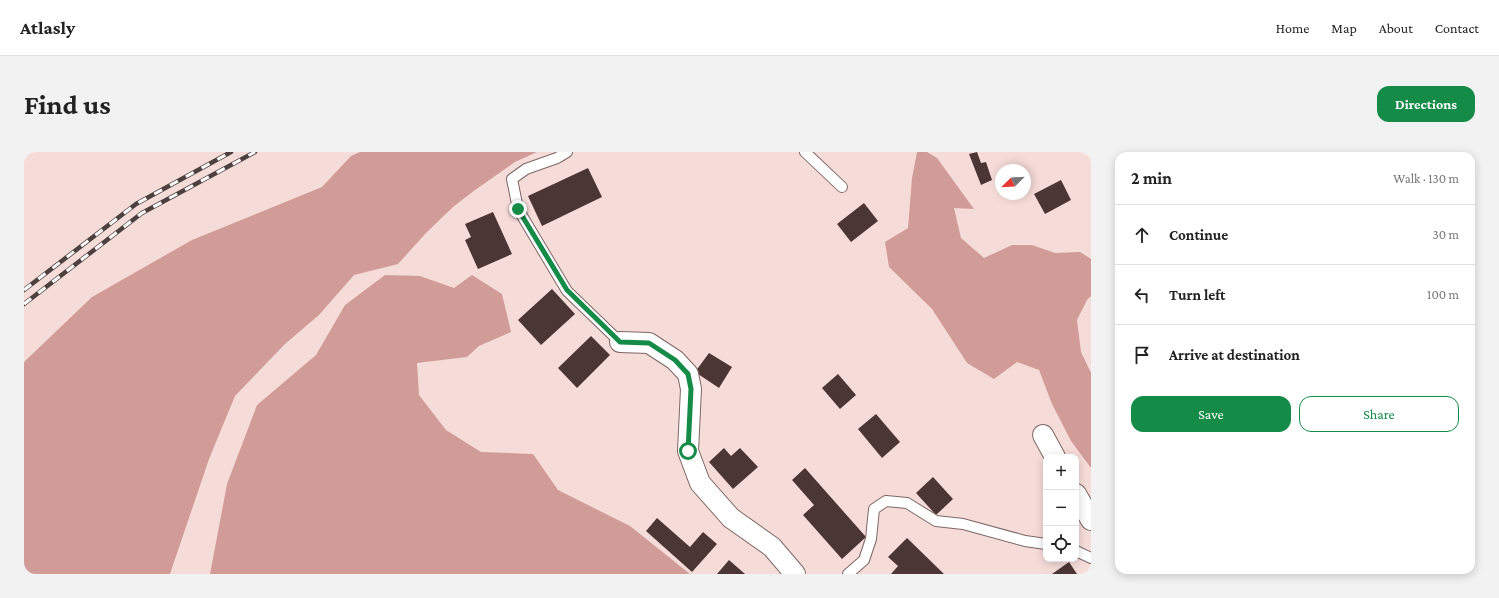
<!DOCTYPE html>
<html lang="en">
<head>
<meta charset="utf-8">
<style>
	:root { --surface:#fff; --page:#f2f2f2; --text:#222; --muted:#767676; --line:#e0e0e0; --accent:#148c47 }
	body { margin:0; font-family:"Crimson Pro",serif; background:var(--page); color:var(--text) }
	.controls { position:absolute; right:12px; bottom:12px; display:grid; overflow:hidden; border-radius:8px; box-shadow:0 2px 10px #0003 }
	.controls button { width:36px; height:36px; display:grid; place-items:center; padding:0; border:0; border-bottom:1px solid var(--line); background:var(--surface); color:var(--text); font:20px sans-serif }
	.compass { position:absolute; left:971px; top:12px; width:36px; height:36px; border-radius:50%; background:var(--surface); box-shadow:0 2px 10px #0003; rotate:246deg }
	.stop { position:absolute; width:12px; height:12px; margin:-9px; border:3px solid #148c47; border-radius:50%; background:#fff }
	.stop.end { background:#148c47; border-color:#fff; box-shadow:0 1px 4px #0008 }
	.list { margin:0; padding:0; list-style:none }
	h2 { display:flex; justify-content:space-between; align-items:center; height:52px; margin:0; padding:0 16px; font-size:17px }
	h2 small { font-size:13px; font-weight:400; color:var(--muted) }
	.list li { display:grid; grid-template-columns:26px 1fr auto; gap:12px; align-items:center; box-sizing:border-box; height:60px; padding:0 16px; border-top:1px solid var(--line) }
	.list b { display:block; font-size:15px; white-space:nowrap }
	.list em { font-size:13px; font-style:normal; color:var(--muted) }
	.actions { display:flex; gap:8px; padding:12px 16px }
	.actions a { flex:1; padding:9px 0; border:1px solid var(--accent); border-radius:12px; text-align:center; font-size:14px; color:var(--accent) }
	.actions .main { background:var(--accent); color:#fff }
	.icon { flex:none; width:22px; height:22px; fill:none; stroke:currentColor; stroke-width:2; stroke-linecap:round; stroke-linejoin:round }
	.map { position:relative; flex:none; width:1067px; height:422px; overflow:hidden; border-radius:12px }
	header { display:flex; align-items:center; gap:24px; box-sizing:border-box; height:56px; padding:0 20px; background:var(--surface); border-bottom:1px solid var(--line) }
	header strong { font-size:19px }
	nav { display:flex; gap:22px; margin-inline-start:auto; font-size:14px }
	.intro { display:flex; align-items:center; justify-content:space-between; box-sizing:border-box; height:96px; padding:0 24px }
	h1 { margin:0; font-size:28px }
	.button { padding:10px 18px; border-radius:12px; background:var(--accent); color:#fff; font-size:14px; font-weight:700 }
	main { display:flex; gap:24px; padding:0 24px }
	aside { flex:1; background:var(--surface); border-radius:12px; box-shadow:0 2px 10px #0003 }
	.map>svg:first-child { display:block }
</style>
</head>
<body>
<header>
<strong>Atlasly</strong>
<nav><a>Home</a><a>Map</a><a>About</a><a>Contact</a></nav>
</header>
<div class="intro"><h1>Find us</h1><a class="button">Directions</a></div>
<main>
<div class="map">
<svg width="1067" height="422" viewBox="0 0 1067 422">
	<rect width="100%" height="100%" fill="#f6dcd9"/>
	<g fill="#d19c98">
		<path d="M 336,0 L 513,0 L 491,10 L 451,38 L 429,55 L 402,81 L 374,112 L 330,123 L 295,163 L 261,192 L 211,244 L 185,307 L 146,422 L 0,422 L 0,210 L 68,145 L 168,88 L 298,35 L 327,4 Z"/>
		<path d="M 893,0 L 903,0 L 913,6 L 950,57 L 930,56 L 937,86 L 960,106 L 988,93 L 1008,93 L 1031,101 L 1056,100 L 1067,107 L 1067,144 L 1063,148 L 1053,168 L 1057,200 L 1067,221 L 1067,316 L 1047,289 L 1028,252 L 1015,218 L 993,210 L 970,227 L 943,211 L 908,157 L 865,115 L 861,90 L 884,76 L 888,26 Z"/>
		<path d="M 361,123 L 396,124 L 430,136 L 448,123 L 478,142 L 487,180 L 455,194 L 443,205 L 393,211 L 395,243 L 422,278 L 457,300 L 509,302 L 534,338 L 606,374 L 666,422 L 186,422 L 203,332 L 233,253 L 292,203 L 321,153 Z"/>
	</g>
	<g fill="#4b3634">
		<path d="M 953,0 L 957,11 L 962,10 L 968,28 L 957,33 L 945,2 Z"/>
		<path d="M 564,16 L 578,45 L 518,74 L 504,44 Z"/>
		<path d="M 1037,28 L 1047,48 L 1021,62 L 1010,42 Z"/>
		<path d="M 840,51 L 854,69 L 827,90 L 813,72 Z"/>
		<path d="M 469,60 L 488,102 L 454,117 L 441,88 L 447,85 L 441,72 Z"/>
		<path d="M 528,137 L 551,162 L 517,193 L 494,168 Z"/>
		<path d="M 567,184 L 586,203 L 553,236 L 534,216 Z"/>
		<path d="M 685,201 L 708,215 L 695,236 L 671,220 Z"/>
		<path d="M 814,222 L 832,243 L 816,257 L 798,236 Z"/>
		<path d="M 852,262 L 876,290 L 858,306 L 834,277 Z"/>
		<path d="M 700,296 L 707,304 L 716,296 L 734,315 L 709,337 L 685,310 Z"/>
		<path d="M 781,316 L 842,385 L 818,407 L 779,363 L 790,353 L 768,328 Z"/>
		<path d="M 909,325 L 929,347 L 912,363 L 892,341 Z"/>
		<path d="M 633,366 L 666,395 L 679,380 L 693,392 L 668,420 L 622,379 Z"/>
		<path d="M 883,386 L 920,422 L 867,422 L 874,414 L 864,405 Z"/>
		<path d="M 705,408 L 721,422 L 693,422 Z"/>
		<path d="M 1045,410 L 1053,422 L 1028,422 Z"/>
	</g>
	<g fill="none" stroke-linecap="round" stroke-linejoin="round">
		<g stroke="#7d6664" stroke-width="12">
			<g id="service">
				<path d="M 543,0 L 533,6 L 502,17 L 488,27 L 494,57 L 543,139 L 596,190"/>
				<path d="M 781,0 L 818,35"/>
				<path d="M 1052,399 L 1067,406"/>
				<path d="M 824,422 L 840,408 L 847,387 L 850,357 L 862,349 L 883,351 L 912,369 L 939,372 L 1001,389 L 1022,392"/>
			</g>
		</g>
		<g stroke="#7d6664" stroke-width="22">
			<g id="minor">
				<path d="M 596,190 L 625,191 L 651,208 L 664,222 L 667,237 L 664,299 L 676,331 L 707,366 L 748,395 L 771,422"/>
				<path d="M 1019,283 L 1031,305"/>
				<path d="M 1052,342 L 1067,368"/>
			</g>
		</g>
		<use href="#service" stroke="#fff" stroke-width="10"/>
		<use href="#minor" stroke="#fff" stroke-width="20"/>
		<g stroke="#4d413f" stroke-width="4.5">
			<g id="rail">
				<path d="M 0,138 L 112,52 L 207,0"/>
				<path d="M 0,152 L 118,61 L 231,0"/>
			</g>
		</g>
		<use href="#rail" stroke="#fff" stroke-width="3" stroke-dasharray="9" stroke-linecap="butt"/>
	</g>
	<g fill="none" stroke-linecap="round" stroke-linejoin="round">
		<path stroke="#148c47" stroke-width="5" d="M 494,57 L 543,138 L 596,190 L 625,191 L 651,208 L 664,222 L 667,237 L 664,299"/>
	</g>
</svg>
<div class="controls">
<button>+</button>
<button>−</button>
<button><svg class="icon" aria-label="locate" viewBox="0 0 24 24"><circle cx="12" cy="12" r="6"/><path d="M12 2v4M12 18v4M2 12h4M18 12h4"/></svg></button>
</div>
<svg class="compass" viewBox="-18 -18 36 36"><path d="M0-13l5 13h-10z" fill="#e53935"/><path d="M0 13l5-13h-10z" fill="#767676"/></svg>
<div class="stop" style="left:664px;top:299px"></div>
<div class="stop end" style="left:494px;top:57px"></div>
</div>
<aside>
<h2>2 min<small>Walk · 130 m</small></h2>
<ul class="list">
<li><svg class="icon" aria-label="ahead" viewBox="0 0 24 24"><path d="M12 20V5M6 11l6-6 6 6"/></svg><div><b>Continue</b></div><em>30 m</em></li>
<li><svg class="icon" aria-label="left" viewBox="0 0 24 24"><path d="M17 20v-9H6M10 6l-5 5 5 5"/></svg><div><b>Turn left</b></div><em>100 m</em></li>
<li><svg class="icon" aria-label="arrive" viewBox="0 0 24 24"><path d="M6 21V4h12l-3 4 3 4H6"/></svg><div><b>Arrive at destination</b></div></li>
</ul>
<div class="actions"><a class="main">Save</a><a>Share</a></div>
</aside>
</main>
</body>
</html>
